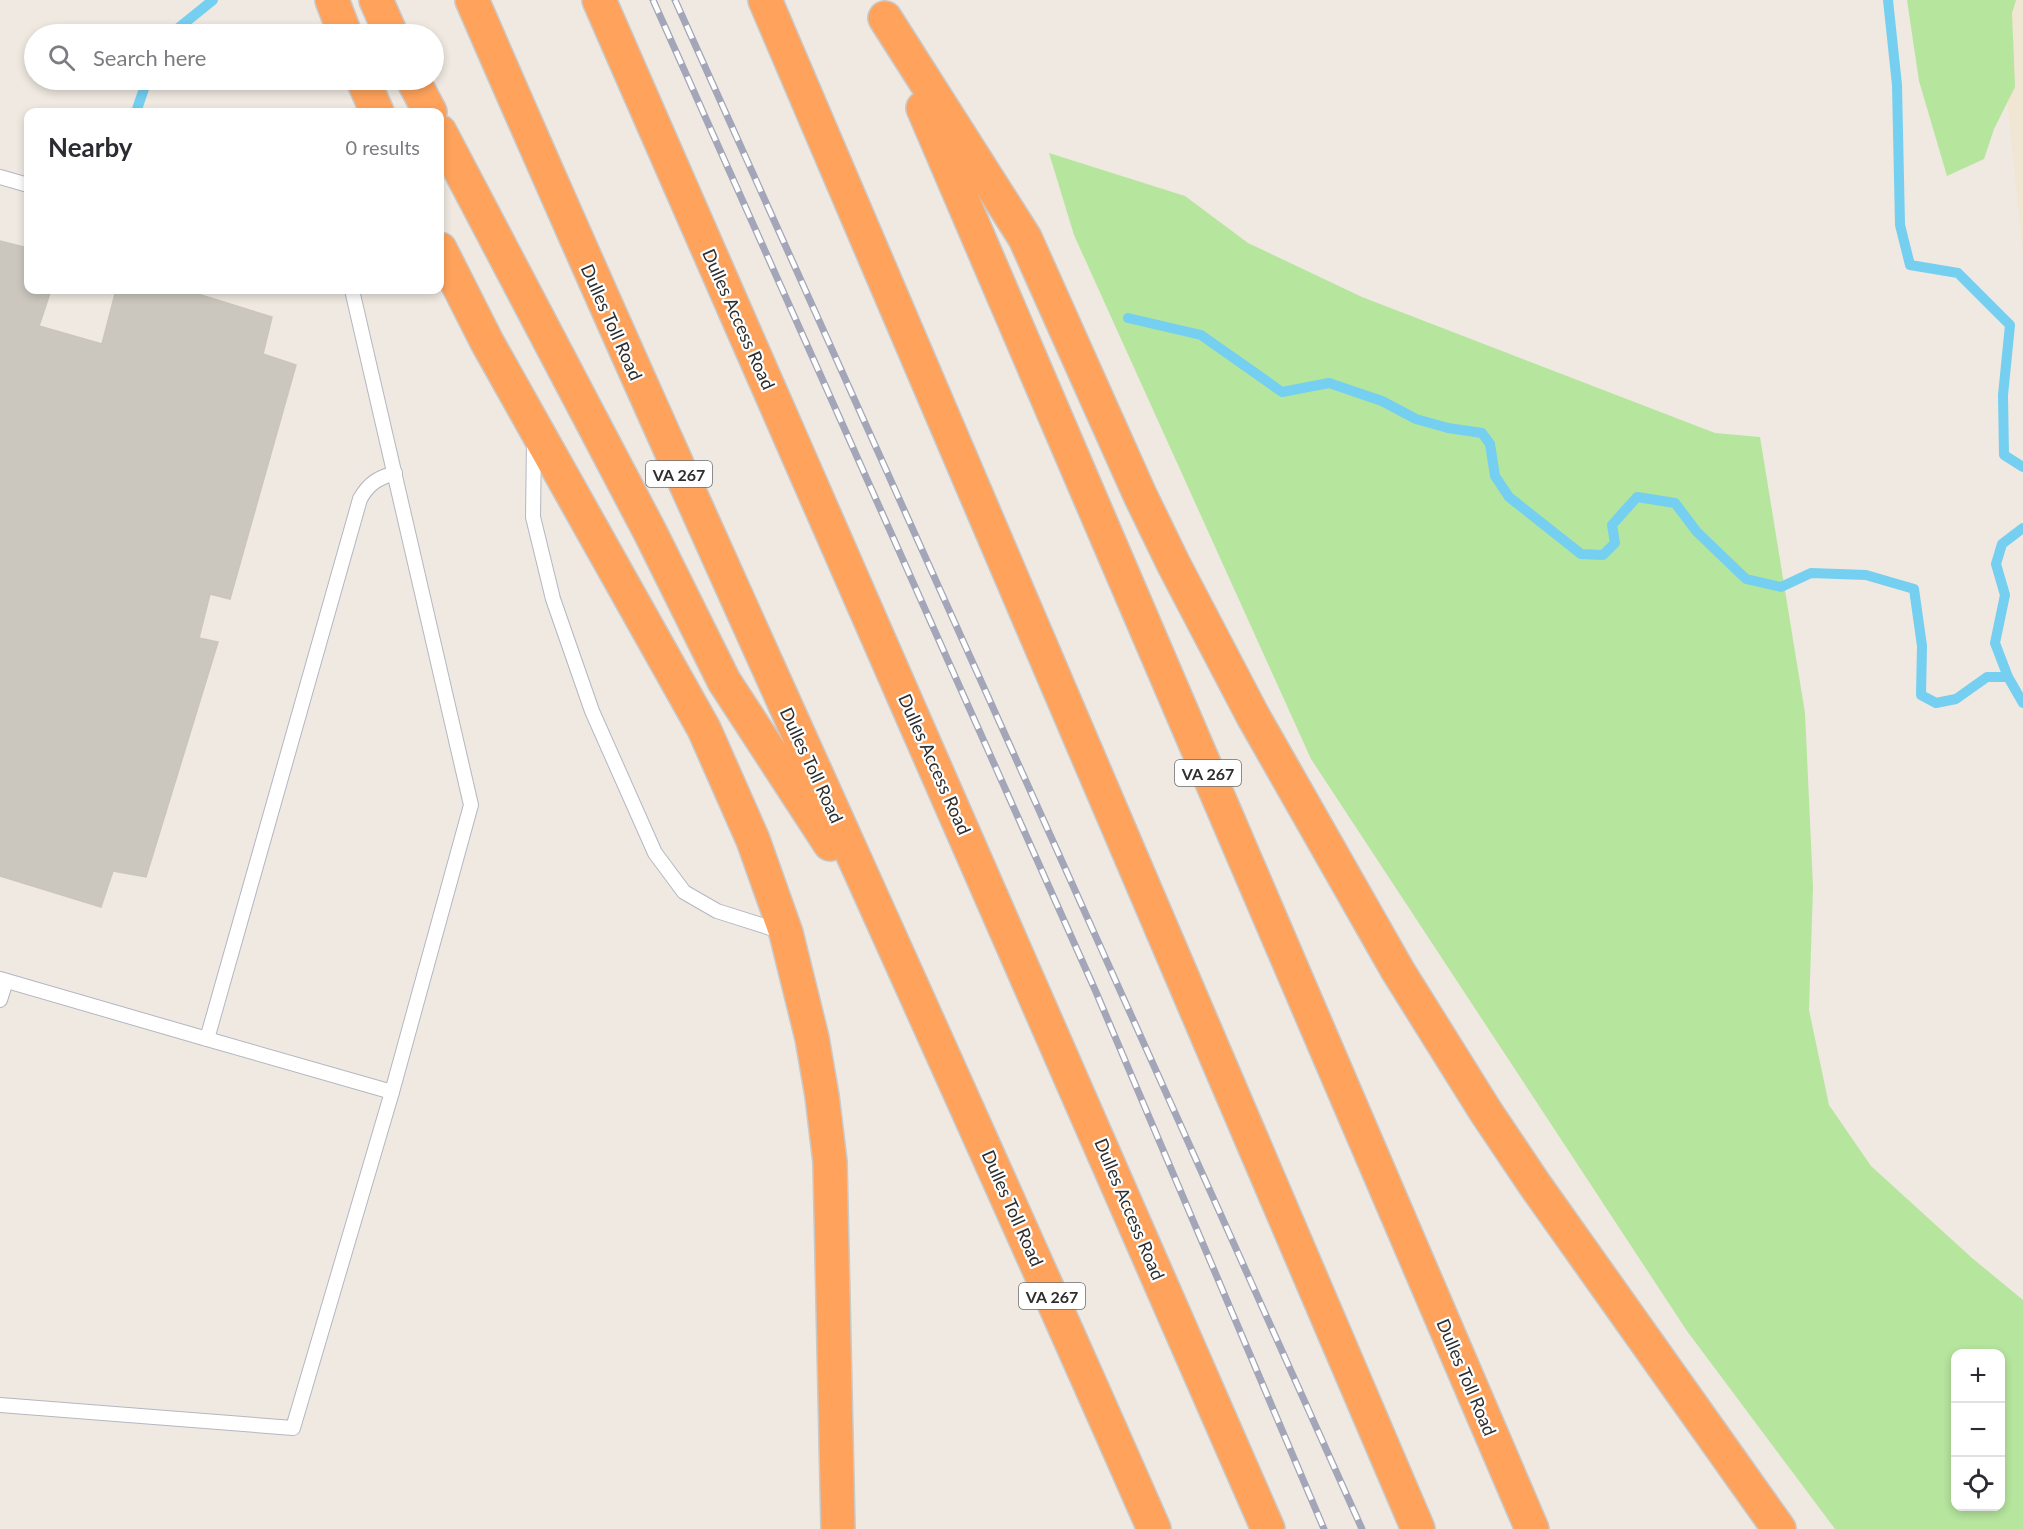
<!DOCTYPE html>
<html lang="en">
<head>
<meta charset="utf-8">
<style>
	:root { --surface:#fff; --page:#f2f2f3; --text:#2b2b33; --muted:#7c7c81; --line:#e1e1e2 }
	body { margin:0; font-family:Lato,sans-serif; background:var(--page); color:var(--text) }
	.controls { position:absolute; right:18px; bottom:18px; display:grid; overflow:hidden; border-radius:12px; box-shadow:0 3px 9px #0003 }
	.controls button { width:54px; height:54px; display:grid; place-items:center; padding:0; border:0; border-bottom:2px solid var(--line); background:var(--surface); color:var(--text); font:30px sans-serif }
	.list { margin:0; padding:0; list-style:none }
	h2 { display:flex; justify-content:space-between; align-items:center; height:78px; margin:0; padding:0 24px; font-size:26px }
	h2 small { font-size:20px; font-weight:400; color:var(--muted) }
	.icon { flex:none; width:33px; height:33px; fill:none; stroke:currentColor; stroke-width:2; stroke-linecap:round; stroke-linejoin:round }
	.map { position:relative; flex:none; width:2023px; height:1529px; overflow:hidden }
	.search { position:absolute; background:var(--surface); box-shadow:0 3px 9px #0003; left:24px; top:24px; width:420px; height:66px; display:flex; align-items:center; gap:15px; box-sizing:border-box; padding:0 21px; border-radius:33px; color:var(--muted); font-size:22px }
	.panel { position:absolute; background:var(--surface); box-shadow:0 3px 9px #0003; left:24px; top:108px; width:420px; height:186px; border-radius:12px }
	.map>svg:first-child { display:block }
</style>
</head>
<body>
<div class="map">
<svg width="2023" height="1529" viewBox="0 0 2023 1529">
	<rect width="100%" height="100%" fill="#efe9e1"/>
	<path fill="#f0e6d1" d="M 1997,0 L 2023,0 L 2023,252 Z"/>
	<g fill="#b6e59e" fill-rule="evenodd">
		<path d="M 1907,0 L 2016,0 L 2012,13 L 2015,87 L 1994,129 L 1984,159 L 1947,176 L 1919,81 Z"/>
		<path d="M 1049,153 L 1185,196 L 1248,243 L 1362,297 L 1715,433 L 1760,437 L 1805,713 L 1813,887 L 1809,1010 L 1829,1105 L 1871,1166 L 1972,1258 L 2023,1300 L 2023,1529 L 1835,1529 L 1687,1331 L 1311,759 L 1074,235 ZM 1956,1354 L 2000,1354 L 2000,1506 L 1956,1506 Z"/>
	</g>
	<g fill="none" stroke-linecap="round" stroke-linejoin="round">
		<g stroke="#75cff0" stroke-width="10">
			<path d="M 1888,0 L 1897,85 L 1900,225 L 1910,265 L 1958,273 L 2010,325 L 2003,395 L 2004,455 L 2023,467"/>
			<path d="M 171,34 L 213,0"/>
			<path d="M 136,112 L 147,80"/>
			<path d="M 1128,318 L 1201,335 L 1282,392 L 1329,383 L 1382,401 L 1416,419 L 1448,428 L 1482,433 L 1490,444 L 1495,476 L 1509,497 L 1581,554 L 1603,555 L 1615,543 L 1612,525 L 1637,497 L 1675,503 L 1697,532 L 1746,579 L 1781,587 L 1811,573 L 1866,575 L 1914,589 L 1922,646 L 1921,695 L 1936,703 L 1956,699 L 1987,677 L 2008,677"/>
			<path d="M 2023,528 L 2002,544 L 1996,564 L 2005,595 L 1995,643 L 2008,677 L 2023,703"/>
		</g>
	</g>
	<path fill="#cbc7bf" stroke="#cbc5ba" stroke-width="1.5" d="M 0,241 L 28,248 L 28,290 L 51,290 L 39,326 L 102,344 L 116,290 L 185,290 L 272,317 L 263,354 L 296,365 L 230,599 L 210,594 L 199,638 L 218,642 L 146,877 L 113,871 L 101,907 L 0,876 Z"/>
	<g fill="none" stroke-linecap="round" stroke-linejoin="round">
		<g stroke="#b4b7c1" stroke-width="16">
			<g id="lane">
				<path d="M 0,177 L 28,185"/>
				<path d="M 534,442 L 533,517 L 553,599 L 592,711 L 655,853 L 684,892 L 717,911 L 783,932"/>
				<path d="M 0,979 L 207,1039 L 360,499 C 369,483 378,478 395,473"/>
				<path d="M 0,1000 L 6,981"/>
				<path d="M 207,1039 L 392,1092"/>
				<path d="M 0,1405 L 293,1428 L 392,1092 L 471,805 L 352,290"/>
			</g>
		</g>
		<g stroke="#c9c9c9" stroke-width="36">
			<g id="highway">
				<path d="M 332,0 L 345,34"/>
				<path d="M 376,0 L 391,34"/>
				<path d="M 472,0 C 694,512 930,1018 1154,1529"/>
				<path d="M 599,0 L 1268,1529"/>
				<path d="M 765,0 L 1418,1529"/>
				<path d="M 885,18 L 1025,238 L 1140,495 L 1174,565 L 1253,716 L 1398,971 L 1486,1112 L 1535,1185 L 1779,1529"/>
				<path d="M 363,80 L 377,112"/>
				<path d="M 413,80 L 430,112"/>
				<path d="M 923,108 L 1532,1529"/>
				<path d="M 440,132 L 650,532 L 724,681 L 830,844"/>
				<path d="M 440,249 L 487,342 L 704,729 L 753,840 L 786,933 L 812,1038 L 822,1096 L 830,1162 L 838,1529"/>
			</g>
		</g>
		<use href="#lane" stroke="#fff" stroke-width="14"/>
		<use href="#highway" stroke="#ffa35c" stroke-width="33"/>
		<g stroke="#a3a6b8" stroke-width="7">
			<g id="rail">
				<path d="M 653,0 L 1096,992 L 1324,1529"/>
				<path d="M 675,0 L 1362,1529"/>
			</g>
		</g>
		<use href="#rail" stroke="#fff" stroke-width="4.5" stroke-dasharray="14" stroke-linecap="butt"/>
	</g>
	<g text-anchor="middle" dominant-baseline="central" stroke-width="4.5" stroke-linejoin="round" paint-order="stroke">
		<g fill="#fff" stroke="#6d6d6d" stroke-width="1.5">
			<rect x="646" y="461" width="66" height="26" rx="4.5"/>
			<rect x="1175" y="760" width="66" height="26" rx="4.5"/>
			<rect x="1019" y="1283" width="66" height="26" rx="4.5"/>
		</g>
		<g font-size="16" font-weight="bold" fill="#2e2e2e">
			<text x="679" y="474">VA 267</text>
			<text x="1208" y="773">VA 267</text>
			<text x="1052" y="1296">VA 267</text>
		</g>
		<g font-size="18" fill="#2e2e2e" stroke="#fff">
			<text transform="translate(739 319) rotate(66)">Dulles Access Road</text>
			<text transform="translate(612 322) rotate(66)">Dulles Toll Road</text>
			<text transform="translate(935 764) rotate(66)">Dulles Access Road</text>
			<text transform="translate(812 765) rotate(65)">Dulles Toll Road</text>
			<text transform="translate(1013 1208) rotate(66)">Dulles Toll Road</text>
			<text transform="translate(1130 1209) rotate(67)">Dulles Access Road</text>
			<text transform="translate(1467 1377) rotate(67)">Dulles Toll Road</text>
		</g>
	</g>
</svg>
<div class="controls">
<button>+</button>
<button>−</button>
<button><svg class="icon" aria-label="locate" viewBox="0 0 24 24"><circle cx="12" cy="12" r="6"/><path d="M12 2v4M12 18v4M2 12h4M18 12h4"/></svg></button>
</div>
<div class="search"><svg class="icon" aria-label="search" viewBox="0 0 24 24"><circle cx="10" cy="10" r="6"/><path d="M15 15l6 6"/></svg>Search here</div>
<section class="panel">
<h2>Nearby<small>0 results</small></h2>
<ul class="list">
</ul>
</section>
</div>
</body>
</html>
